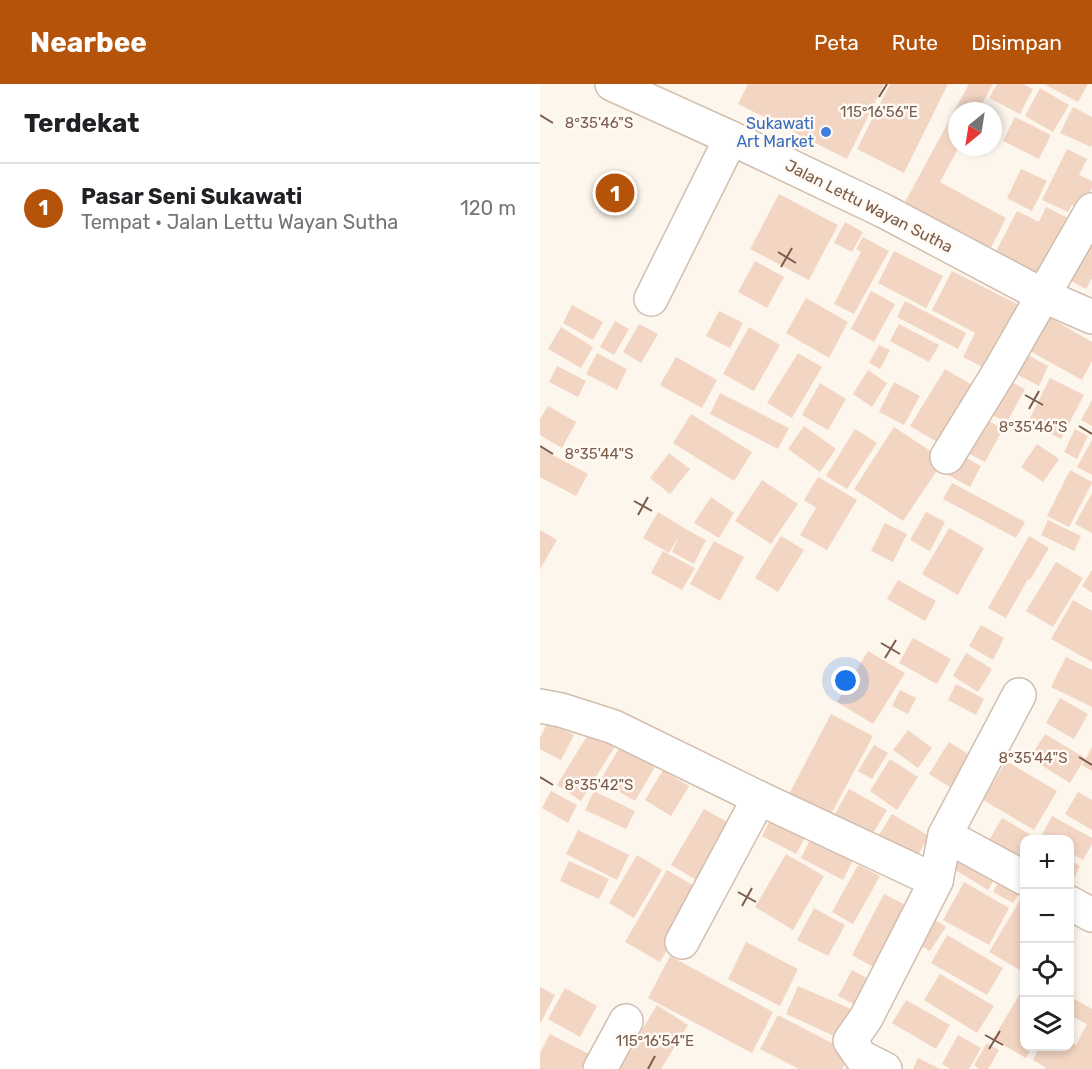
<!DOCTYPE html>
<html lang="id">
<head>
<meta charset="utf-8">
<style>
	:root { --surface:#fff; --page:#f2f2f2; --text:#202124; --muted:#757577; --line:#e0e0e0; --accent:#b45309 }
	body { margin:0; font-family:Rubik,sans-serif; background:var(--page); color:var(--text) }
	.controls { position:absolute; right:18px; bottom:18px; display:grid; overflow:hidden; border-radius:12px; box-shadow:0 3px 9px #0003 }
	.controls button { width:54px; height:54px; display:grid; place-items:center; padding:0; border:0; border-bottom:2px solid var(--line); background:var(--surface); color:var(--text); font:30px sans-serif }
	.compass { position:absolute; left:408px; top:18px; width:54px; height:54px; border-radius:50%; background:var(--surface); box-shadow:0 3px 9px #0003; rotate:210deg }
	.you { position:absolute; left:306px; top:597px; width:21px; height:21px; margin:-15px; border:4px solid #fff; border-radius:50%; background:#1a73e8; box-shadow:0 0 0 9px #1a73e833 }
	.badge { display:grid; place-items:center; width:39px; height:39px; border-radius:50%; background:var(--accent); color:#fff; font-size:20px; font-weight:700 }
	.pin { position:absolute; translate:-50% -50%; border:3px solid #fff; box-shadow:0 2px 6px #0006 }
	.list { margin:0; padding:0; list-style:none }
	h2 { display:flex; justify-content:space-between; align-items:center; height:78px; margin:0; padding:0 24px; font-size:26px }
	h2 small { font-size:20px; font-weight:400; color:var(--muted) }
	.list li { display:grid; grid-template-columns:39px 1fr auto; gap:18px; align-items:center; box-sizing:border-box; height:90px; padding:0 24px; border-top:2px solid var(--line) }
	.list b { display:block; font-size:22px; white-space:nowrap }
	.list p { margin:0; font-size:20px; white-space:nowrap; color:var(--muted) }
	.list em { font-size:20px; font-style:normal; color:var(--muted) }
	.icon { flex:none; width:33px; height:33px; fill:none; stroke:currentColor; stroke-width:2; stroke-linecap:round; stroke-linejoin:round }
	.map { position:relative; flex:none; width:552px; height:985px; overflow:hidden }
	header { display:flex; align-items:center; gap:36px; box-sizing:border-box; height:84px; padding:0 30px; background:var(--accent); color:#fff }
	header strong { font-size:28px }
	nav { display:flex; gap:33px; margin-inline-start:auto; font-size:21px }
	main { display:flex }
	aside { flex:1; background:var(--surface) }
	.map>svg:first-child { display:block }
</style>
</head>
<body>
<header>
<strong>Nearbee</strong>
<nav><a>Peta</a><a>Rute</a><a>Disimpan</a></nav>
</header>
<main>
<aside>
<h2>Terdekat<small></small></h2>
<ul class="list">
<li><span class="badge">1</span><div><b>Pasar Seni Sukawati</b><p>Tempat · Jalan Lettu Wayan Sutha</p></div><em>120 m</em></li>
</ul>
</aside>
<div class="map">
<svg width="552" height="985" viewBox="0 0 552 985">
	<rect width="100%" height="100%" fill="#fdf6ec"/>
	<g fill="#f3d5c3">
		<path d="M 208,0 L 344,0 L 307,75 L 198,20 Z"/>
		<path d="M 350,0 L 408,0 L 364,89 L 317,65 Z"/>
		<path d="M 429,0 L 453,0 L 438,27 L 417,27 L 417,63 L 419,63 L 400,98 L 466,134 L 450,166 L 364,120 Z"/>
		<path d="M 457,0 L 483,0 L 493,5 L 480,30 L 449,14 Z"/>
		<path d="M 504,0 L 548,0 L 538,18 Z"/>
		<path d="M 500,4 L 529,21 L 513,48 L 485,32 Z"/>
		<path d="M 533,23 L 552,33 L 552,60 L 551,63 L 520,49 Z"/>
		<path d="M 475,33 L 511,51 L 499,75 L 463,57 Z"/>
		<path d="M 527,65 L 547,75 L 539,91 L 552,97 L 552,104 L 541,126 L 532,121 L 528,128 L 502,116 Z"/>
		<path d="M 481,85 L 507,97 L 492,127 L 467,114 Z"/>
		<path d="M 239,110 L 298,141 L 269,196 L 210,165 Z"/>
		<path d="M 506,123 L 530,135 L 498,196 L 453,173 L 477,127 L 499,138 Z"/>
		<path d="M 305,138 L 323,148 L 312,168 L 294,159 Z"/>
		<path d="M 552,140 L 552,194 L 546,205 L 524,193 Z"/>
		<path d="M 323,153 L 349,167 L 314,230 L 294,220 L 321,168 L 316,165 Z"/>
		<path d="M 354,167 L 403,192 L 386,224 L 338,199 Z"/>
		<path d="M 215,177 L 244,193 L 227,224 L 198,208 Z"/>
		<path d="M 412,187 L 485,224 L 452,288 L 423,273 L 435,249 L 392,226 Z"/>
		<path d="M 331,207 L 355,220 L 334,258 L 311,245 Z"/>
		<path d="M 266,214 L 308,238 L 289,274 L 246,249 Z"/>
		<path d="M 365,217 L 426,249 L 418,265 L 357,233 Z"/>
		<path d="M 32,221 L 63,238 L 53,256 L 23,239 Z"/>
		<path d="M 179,227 L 203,239 L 190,264 L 166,252 Z"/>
		<path d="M 507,232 L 552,258 L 552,277 L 542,296 L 488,266 Z"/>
		<path d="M 75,237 L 89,245 L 74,271 L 60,263 Z"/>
		<path d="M 99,240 L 118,250 L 101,279 L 83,268 Z"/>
		<path d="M 359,240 L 399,261 L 389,278 L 350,257 Z"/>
		<path d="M 21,243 L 53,263 L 41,284 L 8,265 Z"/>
		<path d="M 209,243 L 240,261 L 214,307 L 183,290 Z"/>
		<path d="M 339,261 L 350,266 L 340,285 L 329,279 Z"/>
		<path d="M 57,269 L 87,285 L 77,306 L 46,290 Z"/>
		<path d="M 258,269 L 282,283 L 252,334 L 227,319 Z"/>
		<path d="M 486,270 L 508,282 L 499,302 L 476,290 Z"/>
		<path d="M 136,273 L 177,296 L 162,324 L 120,301 Z"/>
		<path d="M 17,282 L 46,297 L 38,313 L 9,298 Z"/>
		<path d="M 405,285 L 442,307 L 407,364 L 370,342 Z"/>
		<path d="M 328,286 L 347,299 L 332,323 L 313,310 Z"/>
		<path d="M 510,294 L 544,311 L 521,355 L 488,338 Z"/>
		<path d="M 466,295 L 485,305 L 467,338 L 448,329 Z"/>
		<path d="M 354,298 L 380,312 L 364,341 L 339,328 Z"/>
		<path d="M 280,299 L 306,315 L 288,346 L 262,331 Z"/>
		<path d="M 180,309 L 249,344 L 238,365 L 170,330 Z"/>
		<path d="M 552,316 L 552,342 L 541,336 Z"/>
		<path d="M 8,322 L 36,338 L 22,364 L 0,351 L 0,335 Z"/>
		<path d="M 151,330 L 212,368 L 194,397 L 133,359 Z"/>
		<path d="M 440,332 L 463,345 L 445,378 L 422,366 Z"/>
		<path d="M 264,342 L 296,365 L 280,388 L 248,365 Z"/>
		<path d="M 354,343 L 404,376 L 363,437 L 314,405 Z"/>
		<path d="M 315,345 L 337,359 L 307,405 L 286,392 Z"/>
		<path d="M 535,345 L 548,352 L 537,375 L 524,368 Z"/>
		<path d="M 552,356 L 552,391 L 537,383 Z"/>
		<path d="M 497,360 L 519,375 L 503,398 L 481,383 Z"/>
		<path d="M 0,364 L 48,390 L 36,412 L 0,393 Z"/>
		<path d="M 129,369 L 150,385 L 130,410 L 110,394 Z"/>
		<path d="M 417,369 L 441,382 L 430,403 L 406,390 Z"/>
		<path d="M 530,386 L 552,398 L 552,399 L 529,443 L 507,432 Z"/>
		<path d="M 278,393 L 317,416 L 287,466 L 260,451 L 276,424 L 264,416 Z"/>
		<path d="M 222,396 L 258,420 L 231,460 L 195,437 Z"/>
		<path d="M 412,399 L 485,438 L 476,454 L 403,415 Z"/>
		<path d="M 552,409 L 552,449 L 535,440 Z"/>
		<path d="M 171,413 L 194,429 L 179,454 L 154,439 Z"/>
		<path d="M 118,428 L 144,444 L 166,456 L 154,480 L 132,468 L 139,452 L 129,469 L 103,454 Z"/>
		<path d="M 386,428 L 405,438 L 390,467 L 370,456 Z"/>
		<path d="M 508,436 L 541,452 L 534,467 L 501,451 Z"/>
		<path d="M 345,439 L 367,450 L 353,478 L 331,467 Z"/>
		<path d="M 409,444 L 444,464 L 418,511 L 382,490 Z"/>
		<path d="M 0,446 L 17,456 L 0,485 Z"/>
		<path d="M 241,452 L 264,466 L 238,508 L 215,494 Z"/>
		<path d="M 489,452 L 509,464 L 490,496 L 488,495 L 466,534 L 448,524 Z"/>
		<path d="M 174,457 L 204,473 L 180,517 L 150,500 Z"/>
		<path d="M 123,467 L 155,484 L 142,506 L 111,489 Z"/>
		<path d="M 516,478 L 543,494 L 513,543 L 486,527 Z"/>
		<path d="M 552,486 L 552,509 L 542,502 Z"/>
		<path d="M 358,496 L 396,517 L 385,537 L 347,515 Z"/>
		<path d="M 533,516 L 552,527 L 552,578 L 511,555 Z"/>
		<path d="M 441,541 L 464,554 L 453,576 L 429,562 Z"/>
		<path d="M 373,554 L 411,575 L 397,600 L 359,579 Z"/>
		<path d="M 328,567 L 365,589 L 333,640 L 297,618 Z"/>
		<path d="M 426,569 L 452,585 L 438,608 L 413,592 Z"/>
		<path d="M 526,573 L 552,586 L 552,623 L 511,603 Z"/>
		<path d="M 416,600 L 444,615 L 436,631 L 408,616 Z"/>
		<path d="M 360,606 L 376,614 L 368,630 L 352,622 Z"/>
		<path d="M 520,614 L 548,630 L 534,655 L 506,639 Z"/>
		<path d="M 291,630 L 333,652 L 289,734 L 248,712 Z"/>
		<path d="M 8,638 L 34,651 L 21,676 L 0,665 L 0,654 Z"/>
		<path d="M 52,644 L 77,659 L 41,717 L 17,701 Z"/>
		<path d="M 368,646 L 392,664 L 378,684 L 353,666 Z"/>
		<path d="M 505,650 L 545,674 L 530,699 L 490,674 Z"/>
		<path d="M 409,658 L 433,673 L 413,705 L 389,690 Z"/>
		<path d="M 81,661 L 116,681 L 95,717 L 60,697 Z"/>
		<path d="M 334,661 L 348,669 L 332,695 L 318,687 Z"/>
		<path d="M 552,663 L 552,687 L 542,681 Z"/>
		<path d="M 350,675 L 378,693 L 357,726 L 330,707 Z"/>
		<path d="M 466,677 L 517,707 L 494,746 L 443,716 Z"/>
		<path d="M 123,686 L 149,702 L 131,732 L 105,716 Z"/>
		<path d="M 309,705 L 347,726 L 329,756 L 292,735 Z"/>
		<path d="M 11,707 L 37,721 L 28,739 L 2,724 Z"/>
		<path d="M 54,707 L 95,727 L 86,745 L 45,726 Z"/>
		<path d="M 538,708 L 552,716 L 552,746 L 525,730 Z"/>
		<path d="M 164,725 L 198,744 L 165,801 L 131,781 Z"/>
		<path d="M 352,730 L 389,752 L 372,781 L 334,759 Z"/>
		<path d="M 232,732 L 267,750 L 256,770 L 222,752 Z"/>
		<path d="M 512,732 L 552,754 L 552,760 L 543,776 L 530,768 L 530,756 L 506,756 L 501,753 Z"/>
		<path d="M 462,734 L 493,752 L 492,756 L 484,756 L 484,768 L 475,785 L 443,767 Z"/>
		<path d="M 38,746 L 89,771 L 77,796 L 26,770 Z"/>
		<path d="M 273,750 L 315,772 L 303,796 L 261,774 Z"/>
		<path d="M 422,767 L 458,789 L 448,806 L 412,784 Z"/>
		<path d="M 246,770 L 284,792 L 253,846 L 215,823 Z"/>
		<path d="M 97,771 L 122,786 L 94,834 L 69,819 Z"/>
		<path d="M 530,776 L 540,782 L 530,802 Z"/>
		<path d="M 29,777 L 69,795 L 59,815 L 20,797 Z"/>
		<path d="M 318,781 L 340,792 L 313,840 L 292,828 Z"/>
		<path d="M 127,786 L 161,806 L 120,878 L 85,858 Z"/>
		<path d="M 462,791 L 483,803 L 473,819 L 453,808 Z"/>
		<path d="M 424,798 L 469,824 L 449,861 L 403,836 Z"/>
		<path d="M 344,810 L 377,827 L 344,889 L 312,871 Z"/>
		<path d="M 483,811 L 484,812 L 484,886 L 483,888 L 449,868 Z"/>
		<path d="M 274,824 L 305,841 L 288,872 L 257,856 Z"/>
		<path d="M 387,831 L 406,843 L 390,867 L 372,856 Z"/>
		<path d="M 407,851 L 463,884 L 447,911 L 391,879 Z"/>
		<path d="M 206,858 L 258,885 L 240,922 L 188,895 Z"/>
		<path d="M 130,872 L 233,928 L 212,969 L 108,914 Z"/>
		<path d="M 312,886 L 338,900 L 325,926 L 298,912 Z"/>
		<path d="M 400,890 L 454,922 L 437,949 L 384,916 Z"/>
		<path d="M 258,902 L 318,928 L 305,957 L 246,930 Z"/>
		<path d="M 0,903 L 15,911 L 0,940 Z"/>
		<path d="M 484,903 L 484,962 L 493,962 L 486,974 L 453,955 Z"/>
		<path d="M 25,904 L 57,922 L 40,953 L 8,935 Z"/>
		<path d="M 531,913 L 552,925 L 552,985 L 505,985 L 505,983 L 493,976 L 500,962 L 530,962 L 530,957 L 536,961 L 547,940 L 530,931 L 530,915 Z"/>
		<path d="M 366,916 L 410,941 L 396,965 L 352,939 Z"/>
		<path d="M 117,921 L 148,941 L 121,985 L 78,985 Z"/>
		<path d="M 238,931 L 311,969 L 302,985 L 259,985 L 220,965 Z"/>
		<path d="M 10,950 L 49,970 L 41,985 L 0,985 L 0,969 Z"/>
		<path d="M 418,951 L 441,964 L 429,985 L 410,985 L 402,980 Z"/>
		<path d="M 447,959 L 459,966 L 448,985 L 439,985 L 434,981 Z"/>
		<path d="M 378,974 L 400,985 L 373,985 Z"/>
	</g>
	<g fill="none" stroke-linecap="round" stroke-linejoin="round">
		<g stroke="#d1beb0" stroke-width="36">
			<g id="minor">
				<path d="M 72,0 L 191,54 L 344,127 L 504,212 L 552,233"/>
				<path d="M 111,215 L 191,54"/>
				<path d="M 407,373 L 461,285 L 552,126"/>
				<path d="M 0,622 L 21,626 L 74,643 L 219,714 L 396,797"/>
				<path d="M 405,751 L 484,794"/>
				<path d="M 530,819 L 552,831"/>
				<path d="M 142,858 L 219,714"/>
				<path d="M 60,985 L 86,937"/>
				<path d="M 345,985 L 321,973 L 310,957 L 326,934 L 396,797 L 405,751 L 479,611"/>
			</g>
		</g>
		<use href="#minor" stroke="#fff" stroke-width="33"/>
	</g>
	<path fill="none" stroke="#7a5c4d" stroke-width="2" d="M 339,13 L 347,0M 0,31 L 13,39M 238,168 L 256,179M 241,183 L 252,164M 485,311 L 503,321M 489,325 L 499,307M 539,342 L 552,350M 0,362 L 13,370M 94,417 L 112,427M 98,431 L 108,413M 341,559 L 360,570M 345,574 L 356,556M 539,673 L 552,681M 0,693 L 13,701M 198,808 L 216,818M 202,822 L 212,804M 445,951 L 463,961M 449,965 L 460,947M 108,985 L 115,972"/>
	<circle fill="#3f7fe0" stroke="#fffaf3" stroke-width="2" cx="286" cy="48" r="6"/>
	<g text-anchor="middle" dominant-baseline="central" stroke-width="5" stroke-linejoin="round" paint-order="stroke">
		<g font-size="16" fill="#366cbe" stroke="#fffaf3" text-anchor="end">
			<text x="274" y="39">Sukawati<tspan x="274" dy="18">Art Market</tspan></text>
		</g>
		<g font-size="16" fill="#7a5c4d" stroke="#fffaf3">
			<text transform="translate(329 122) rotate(27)">Jalan Lettu Wayan Sutha</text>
		</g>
	</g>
	<g font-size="15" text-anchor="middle" fill="#7a5c4d" stroke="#fffaf3" stroke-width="5" stroke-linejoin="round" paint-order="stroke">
		<text x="339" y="33">115°16'56"E</text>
		<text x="59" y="44">8°35'46"S</text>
		<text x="493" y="348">8°35'46"S</text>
		<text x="59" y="375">8°35'44"S</text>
		<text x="493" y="679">8°35'44"S</text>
		<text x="59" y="706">8°35'42"S</text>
		<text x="115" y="962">115°16'54"E</text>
	</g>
</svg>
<div class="controls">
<button>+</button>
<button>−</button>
<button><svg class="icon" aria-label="locate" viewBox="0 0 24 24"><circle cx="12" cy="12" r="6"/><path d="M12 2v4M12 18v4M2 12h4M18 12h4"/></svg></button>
<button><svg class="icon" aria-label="layers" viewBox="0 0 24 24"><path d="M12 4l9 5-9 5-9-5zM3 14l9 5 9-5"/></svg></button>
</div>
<svg class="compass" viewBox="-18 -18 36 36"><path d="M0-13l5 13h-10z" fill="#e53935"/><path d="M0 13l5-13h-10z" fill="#757577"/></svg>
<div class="you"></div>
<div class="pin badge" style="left:75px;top:109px">1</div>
</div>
</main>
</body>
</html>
